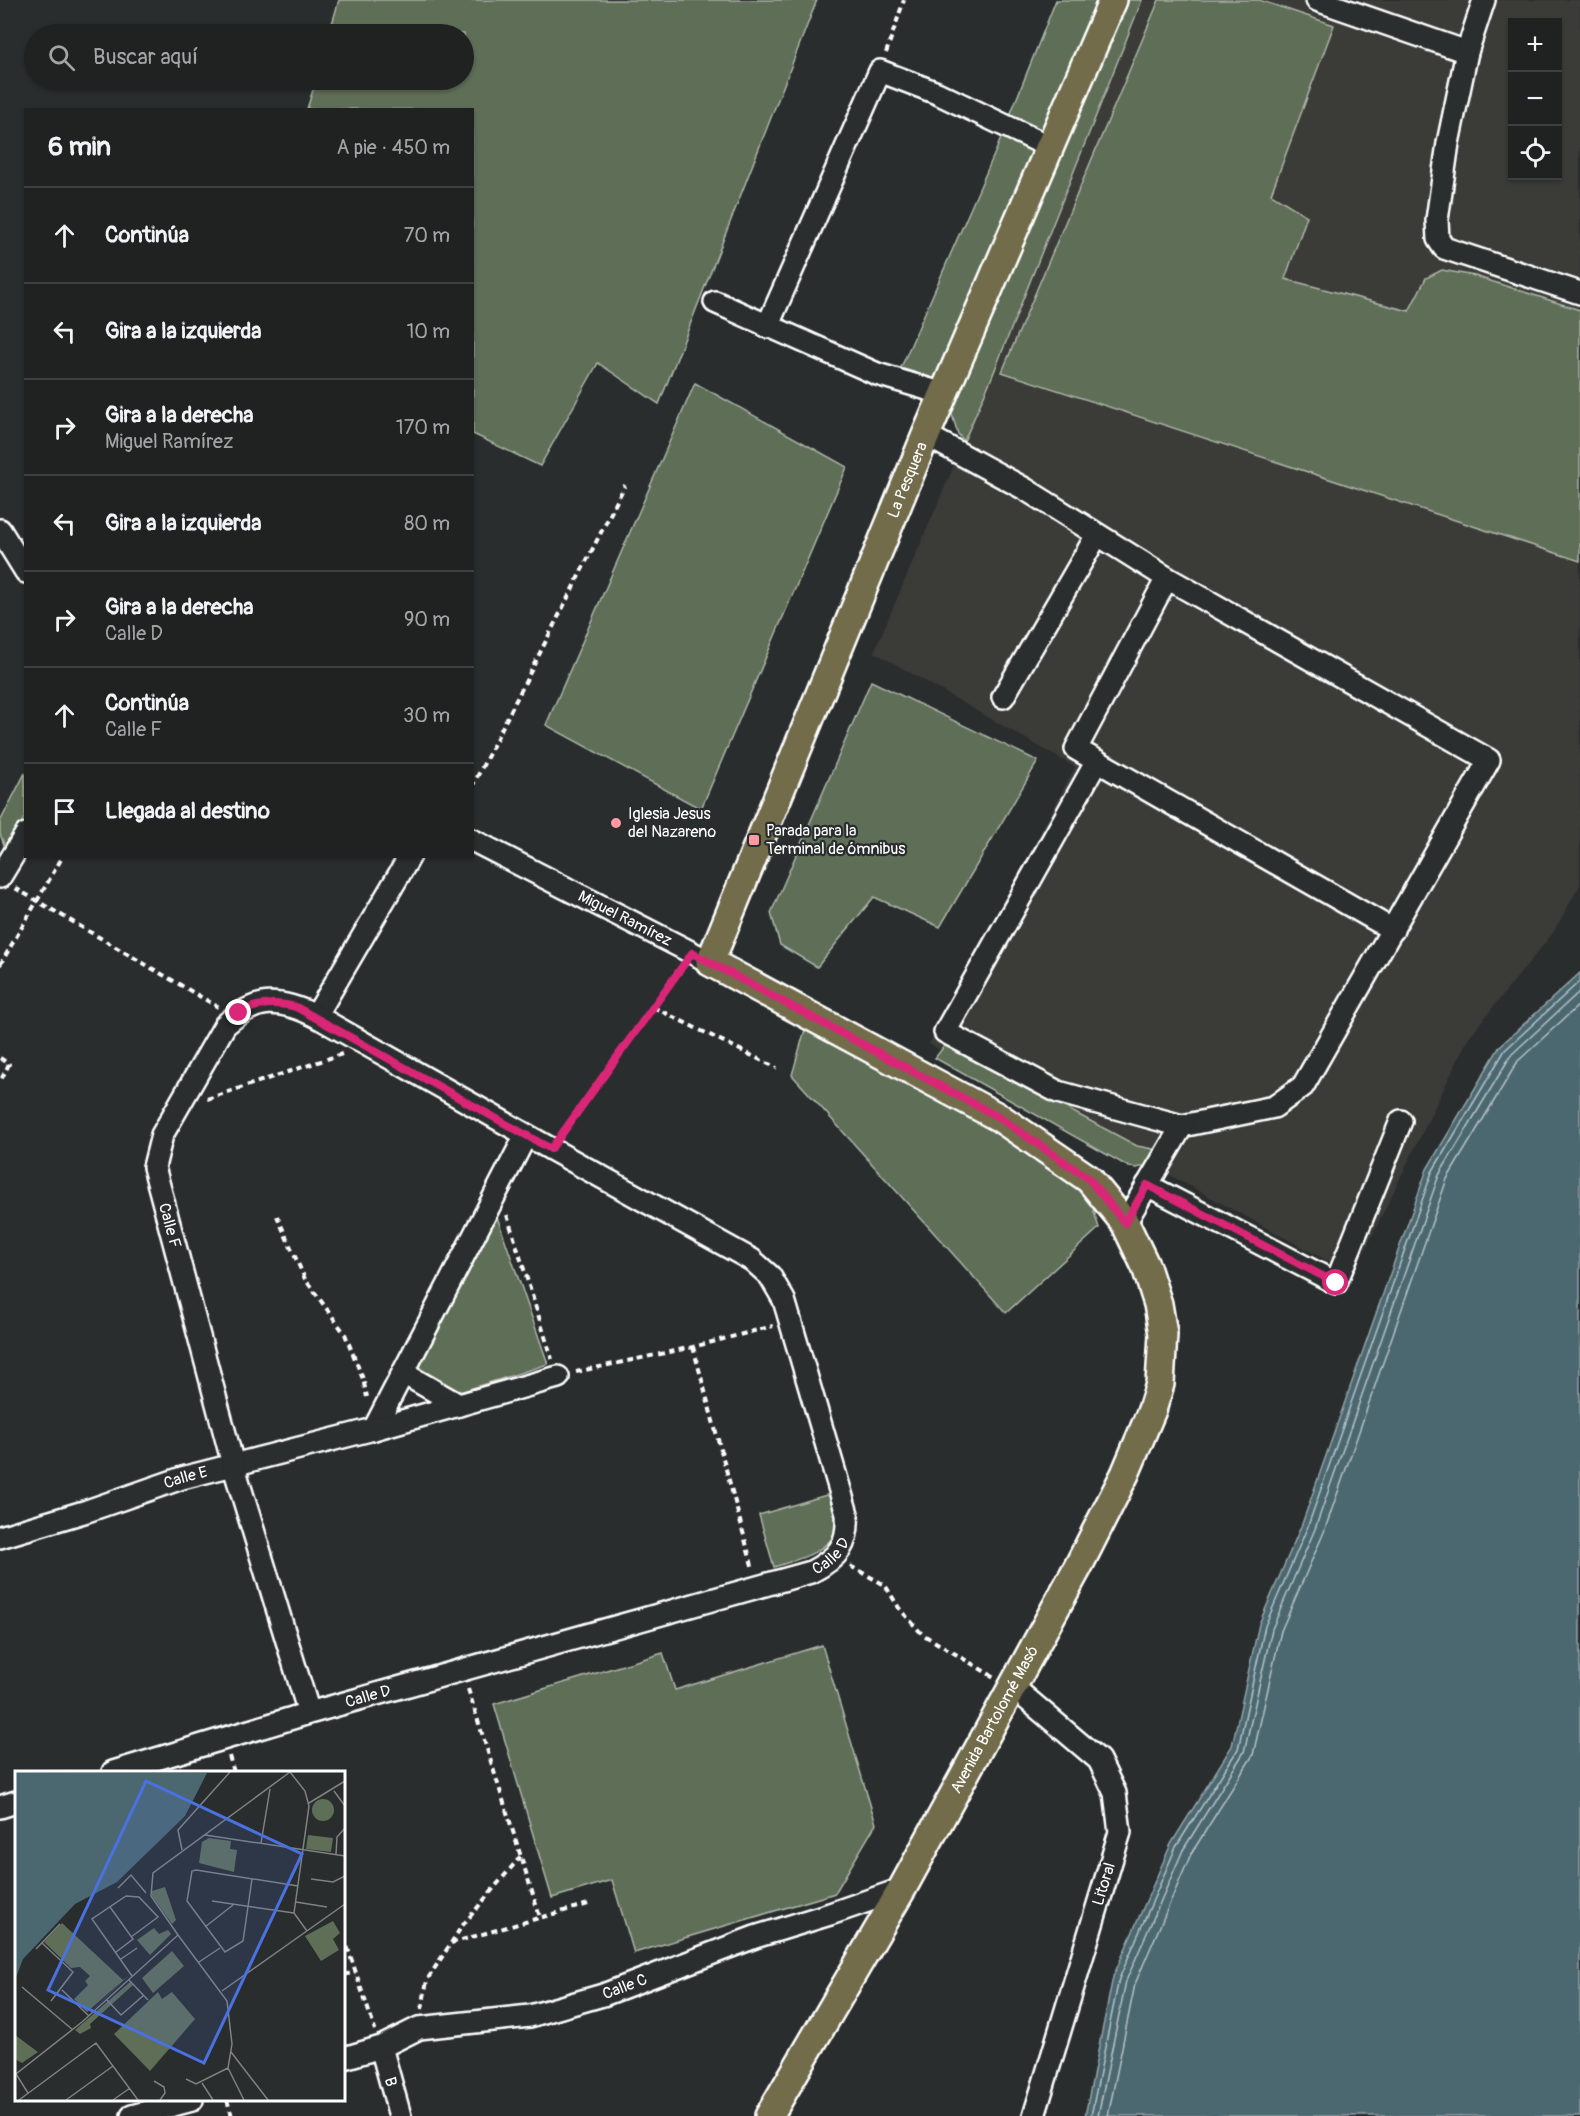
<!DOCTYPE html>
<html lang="es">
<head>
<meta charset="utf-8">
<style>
	:root { --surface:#202222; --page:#2d2f2f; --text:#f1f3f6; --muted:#a2a4a5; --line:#3d3f40 }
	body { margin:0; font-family:Pangolin,sans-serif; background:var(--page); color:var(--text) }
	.controls { position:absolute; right:18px; top:18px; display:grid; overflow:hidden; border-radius:0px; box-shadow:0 2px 4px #0004 }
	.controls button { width:54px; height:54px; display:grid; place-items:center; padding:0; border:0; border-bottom:2px solid var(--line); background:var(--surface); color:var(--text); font:30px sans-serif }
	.stop { position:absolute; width:18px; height:18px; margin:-14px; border:4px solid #db2777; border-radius:50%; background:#fff }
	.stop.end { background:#db2777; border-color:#fff; box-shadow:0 2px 6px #0008 }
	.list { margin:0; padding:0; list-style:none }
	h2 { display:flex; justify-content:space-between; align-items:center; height:78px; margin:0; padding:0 24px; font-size:26px }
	h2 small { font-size:20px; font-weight:400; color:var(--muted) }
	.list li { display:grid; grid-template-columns:39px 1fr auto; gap:18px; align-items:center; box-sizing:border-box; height:96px; padding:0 24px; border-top:2px solid var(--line) }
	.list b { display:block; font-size:22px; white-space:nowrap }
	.list p { margin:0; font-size:20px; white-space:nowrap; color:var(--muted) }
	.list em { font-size:20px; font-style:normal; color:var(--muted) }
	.icon { flex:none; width:33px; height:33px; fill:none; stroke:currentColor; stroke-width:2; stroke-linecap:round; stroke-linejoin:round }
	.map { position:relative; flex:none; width:1580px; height:2116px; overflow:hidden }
	.search { position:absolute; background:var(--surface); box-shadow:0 2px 4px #0004; left:24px; top:24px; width:450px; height:66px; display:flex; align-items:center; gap:15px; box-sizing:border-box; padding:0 21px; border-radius:33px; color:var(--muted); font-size:22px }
	.panel { position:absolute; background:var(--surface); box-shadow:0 2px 4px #0004; left:24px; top:108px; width:450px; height:750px; border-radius:0px }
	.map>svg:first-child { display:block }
</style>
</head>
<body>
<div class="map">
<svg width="1580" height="2116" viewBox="0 0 1580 2116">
	<rect width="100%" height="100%" fill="#2a2d2e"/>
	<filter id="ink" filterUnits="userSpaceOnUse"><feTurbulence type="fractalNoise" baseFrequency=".0167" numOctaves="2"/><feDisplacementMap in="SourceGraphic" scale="12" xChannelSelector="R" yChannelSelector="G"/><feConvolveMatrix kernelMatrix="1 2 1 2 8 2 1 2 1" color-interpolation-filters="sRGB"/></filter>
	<g filter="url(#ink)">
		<path fill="#3b3a37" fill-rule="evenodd" d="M 1143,0 L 1580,0 L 1580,885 L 1553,933 L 1469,1037 L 1353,1275 L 929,1044 L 1075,767 L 874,652 L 992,377 ZM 1512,22 L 1558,22 L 1558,176 L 1512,176 Z"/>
		<g fill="#5e6e57" stroke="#aeb6ab" stroke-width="1.5">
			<path d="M 339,0 L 817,0 L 659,404 L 598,363 L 540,466 L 473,434 L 472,110 L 307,109 L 316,80 L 464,80 L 464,34 L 329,34 Z"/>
			<path d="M 1056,0 L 1103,0 L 935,387 L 899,372 L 997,148 Z"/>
			<path d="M 1123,0 L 1142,0 L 992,377 L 964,441 L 958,434 L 950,408 Z"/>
			<path d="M 1159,0 L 1259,0 L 1334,25 L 1271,194 L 1307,216 L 1285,279 L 1409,311 L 1426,278 L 1442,270 L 1475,276 L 1580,310 L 1580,561 L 1002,372 Z"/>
			<path d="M 695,383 L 847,467 L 701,809 L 546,725 Z"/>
			<path d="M 871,681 L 1038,761 L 940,927 L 874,897 L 817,967 L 780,945 L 771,913 Z"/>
			<path d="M 25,773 L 25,816 L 6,850 L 0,834 L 0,822 Z"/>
			<path d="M 806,1026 L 988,1125 L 1076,1183 L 1092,1205 L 1099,1228 L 1006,1313 L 792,1075 Z"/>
			<path d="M 945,1045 L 950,1046 L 1137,1146 L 1153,1149 L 1155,1152 L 1148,1165 L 1137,1168 L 1129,1167 L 935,1058 Z"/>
			<path d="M 495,1211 L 548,1364 L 460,1392 L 418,1371 Z"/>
			<path d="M 830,1494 L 840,1528 C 824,1554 802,1558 774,1567 L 759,1515 Z"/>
			<path d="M 822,1645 L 876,1824 L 835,1893 L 634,1953 L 612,1880 L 552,1898 L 494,1704 L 663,1653 L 675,1690 Z"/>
		</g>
		<path fill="#4b6770" stroke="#93a4a9" stroke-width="1.5" d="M 1580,973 L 1580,2116 L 1085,2116 L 1113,1977 L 1171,1844 L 1232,1746 L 1259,1624 L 1302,1524 L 1427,1169 L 1500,1046 Z"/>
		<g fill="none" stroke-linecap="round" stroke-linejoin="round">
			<g stroke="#b7c2c6" stroke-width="1.5">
				<path d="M 1091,2116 L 1119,1979 L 1176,1847 L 1238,1749 L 1265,1626 L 1308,1526 L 1432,1172 L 1505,1050 L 1580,981"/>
				<path d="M 1098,2116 L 1126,1981 L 1183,1850 L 1244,1752 L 1272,1629 L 1315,1529 L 1439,1175 L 1511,1055 L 1580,991"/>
				<path d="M 1108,2116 L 1135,1984 L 1191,1854 L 1253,1755 L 1281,1631 L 1324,1532 L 1447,1179 L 1518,1061 L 1580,1004"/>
			</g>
			<g stroke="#fff" stroke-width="26">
				<g id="minor">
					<path d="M 1317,0 L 1467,52"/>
					<path d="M 1484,0 L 1467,52 L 1448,143 L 1437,220 L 1438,239 L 1444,248 L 1580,293"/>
					<path d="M 715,302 L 877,374 L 944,394"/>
					<path d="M 767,327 L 880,71 L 937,93 L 1050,147"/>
					<path d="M 926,435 L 1025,489 L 1167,578 L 1489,760 L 1303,1086 L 1274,1107 L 1182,1126 L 1058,1092 L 945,1032 L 1097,761"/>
					<path d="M 0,530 L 26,572"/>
					<path d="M 1167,578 L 1076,749 L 1393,930"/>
					<path d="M 1003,697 L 1097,535"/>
					<path id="s1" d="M 472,840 L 710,962"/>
					<path d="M 0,877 L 26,834"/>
					<path d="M 316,1016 L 410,856"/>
					<path d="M 1147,1185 L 1336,1283 L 1401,1121"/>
					<path d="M 1125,1223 L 1182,1126"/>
					<path d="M 403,1373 L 459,1405"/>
					<path d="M 374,1429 L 526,1135"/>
					<path id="s2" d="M 0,1537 L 87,1511 L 182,1478 L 374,1429 L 558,1377"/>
					<path d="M 1013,1687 L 1099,1760 L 1115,1793 L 1120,1832 L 1034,2116"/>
					<path id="s3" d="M 113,1772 L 309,1713 L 811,1572 C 838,1558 849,1545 847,1514 L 784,1300 L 770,1276 L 752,1260 L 551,1149 L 316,1016 C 279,998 257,997 225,1025 L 162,1135 L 154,1167 L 233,1464 L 309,1713"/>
					<path d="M 0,1807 L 16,1802"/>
					<path id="s4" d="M 381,2047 L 400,2116"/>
					<path id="s5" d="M 344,2058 L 381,2047 L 419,2028 L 530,2016 L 603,1995 L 755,1937 L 830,1914 L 902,1889"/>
					<path d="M 132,2116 L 192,2100"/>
				</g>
			</g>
			<g stroke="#fff" stroke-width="32">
				<g id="major">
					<path id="s6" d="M 769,2116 L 902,1889 L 1079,1565 L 1125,1474 L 1152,1410 L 1160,1384 L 1163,1334 L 1158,1304 L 1146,1267 L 1125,1223 L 1089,1179 L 1000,1118 L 710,962 L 926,435 L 1113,0"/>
				</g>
			</g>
			<g stroke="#fff" stroke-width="4" stroke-dasharray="6 4.5" stroke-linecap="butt">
				<path d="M 886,53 L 904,0"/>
				<path d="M 472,787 L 625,485"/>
				<path d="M 15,888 L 218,1007"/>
				<path d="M 0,965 L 63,856"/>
				<path d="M 653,1007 L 777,1068"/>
				<path d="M 0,1058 L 9,1064 L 0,1082"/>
				<path d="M 207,1099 L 342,1054"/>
				<path d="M 563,1133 L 681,968"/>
				<path d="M 507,1215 L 552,1359"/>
				<path d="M 277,1216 L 305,1279 L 345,1334 L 363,1379 L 367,1397"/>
				<path d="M 693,1347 L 753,1569"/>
				<path d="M 576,1372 L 693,1347 L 773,1326"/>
				<path d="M 850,1566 L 885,1585 L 899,1608 L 922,1634 L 994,1677"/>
				<path d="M 468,1689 L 540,1917"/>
				<path d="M 229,1756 L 234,1772"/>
				<path d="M 344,1937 L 375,2030"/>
				<path d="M 451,1943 L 592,1903"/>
				<path d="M 344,1975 L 355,1972"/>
				<path d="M 422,2009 L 427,1980 L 462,1926 L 521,1856"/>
				<path d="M 227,2100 L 232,2116"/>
			</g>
			<use href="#minor" stroke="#2a2d2e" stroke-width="21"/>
			<use href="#major" stroke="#726c4b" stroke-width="27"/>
		</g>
	</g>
	<g fill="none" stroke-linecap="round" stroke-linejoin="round" filter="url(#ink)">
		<path stroke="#db2777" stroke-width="8" d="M 239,1013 C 258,1003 275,1002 296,1007 L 551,1149 L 692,953 L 1000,1118 L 1089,1179 L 1125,1223 L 1147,1185 L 1336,1283"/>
	</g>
	<g fill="#ff9aa2" stroke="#2a2d2e" stroke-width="2">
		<circle cx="616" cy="823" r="6"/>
		<rect x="748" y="834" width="12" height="12" rx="3"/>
	</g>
	<g text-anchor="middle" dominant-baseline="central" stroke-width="4.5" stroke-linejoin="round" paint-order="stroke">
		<g font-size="16" fill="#fff" stroke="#2a2d2e">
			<text stroke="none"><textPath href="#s6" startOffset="2014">La Pesquera</textPath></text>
			<text stroke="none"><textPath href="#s1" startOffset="172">Miguel Ramírez</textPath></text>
			<text stroke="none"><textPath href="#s3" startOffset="1894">Calle F</textPath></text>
			<text stroke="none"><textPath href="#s2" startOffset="195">Calle E</textPath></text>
			<text stroke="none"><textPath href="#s3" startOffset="752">Calle D</textPath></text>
			<text stroke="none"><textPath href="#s3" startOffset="266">Calle D</textPath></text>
			<text stroke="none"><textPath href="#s6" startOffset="456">Avenida Bartolomé Masó</textPath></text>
			<text transform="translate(1104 1884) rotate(-73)">Litoral</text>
			<text stroke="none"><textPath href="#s5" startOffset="292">Calle C</textPath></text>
			<text stroke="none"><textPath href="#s4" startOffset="36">B</textPath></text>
		</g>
		<g font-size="16" fill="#fff" stroke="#2a2d2e" text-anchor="start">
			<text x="628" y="814">Iglesia Jesus<tspan x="628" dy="18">del Nazareno</tspan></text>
			<text x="766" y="831">Parada para la<tspan x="766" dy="18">Terminal de ómnibus</tspan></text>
		</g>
	</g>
	<g transform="translate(15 1771)">
		<rect width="330" height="330" fill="#2a2d2e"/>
		<path d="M297 39a11 11 0 1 1 22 0a11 11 0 1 1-22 0ZM 293,64 L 318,67 L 316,81 L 291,78 ZM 194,67 L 216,70 L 215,78 L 222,79 L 219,101 L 184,92 L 187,71 ZM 150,116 L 161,149 L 157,153 L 137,125 L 137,120 ZM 318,150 L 325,162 L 318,168 L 324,179 L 306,190 L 290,165 ZM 47,152 L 108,209 L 114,204 L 74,243 L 105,212 L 72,241 L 59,228 L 73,214 L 70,210 L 75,205 L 65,196 L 56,197 L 29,171 ZM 139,157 L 144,163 L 153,159 L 156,163 L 135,184 L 122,169 ZM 157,180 L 169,195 L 138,222 L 127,207 ZM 115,211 L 118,214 L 75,253 L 76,257 L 65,263 L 60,259 ZM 143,221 L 147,228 L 157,221 L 180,248 L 135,300 L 99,263 ZM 0,264 L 23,281 L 7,292 L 0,288 Z" fill="#5e6e57"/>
		<path d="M 0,1 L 192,2 L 170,45 L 102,111 L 60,133 L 8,188 L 0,209 Z" fill="#4b6770"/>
		<path fill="none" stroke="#7f8182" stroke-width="1.5" d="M 275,1 L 290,20 L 294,35 L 279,142 L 292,160M 319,20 L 330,35M 294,32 L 330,10M 190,64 L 330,85M 246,72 L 255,18M 167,79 L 163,59 L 215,1M 321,84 L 322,66 L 330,57M 237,108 L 228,170 L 210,181 L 172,130 L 177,100 L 181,99 L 283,115M 296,108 L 318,111 L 330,105M 103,117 L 116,104 L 131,122M 197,130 L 279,142M 281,131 L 312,136M 95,136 L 118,168 L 101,181M 190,156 L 218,134M 163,164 L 212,230 L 217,273 L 213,297 L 229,329M 116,166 L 143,146 L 124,126 L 111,125 L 77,148 L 117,205M 27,172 L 58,201 L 36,230M 21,178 L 45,153M 106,188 L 122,177M 184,191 L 205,177M 114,209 L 133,229M 7,216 L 58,259M 47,219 L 74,245M 207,220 L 330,133M 92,229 L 106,244 L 129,224M 216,281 L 253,329M 171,308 L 181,313 L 213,297M 139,310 L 149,316 L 150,322 L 145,329M 187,312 L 198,329M 13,322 L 1,303 L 67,251 L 163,164 L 136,125 L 138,102 L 275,1M 4,329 L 81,272 L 123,329M 51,329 L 98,295M 98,329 L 115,317"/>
		<path fill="#4a71e0" fill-opacity="0.15" stroke="#4a71e0" stroke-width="3" d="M 131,10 L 287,83 L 189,292 L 33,219 Z"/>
		<rect width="330" height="330" fill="none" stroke="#fff" stroke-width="3"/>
	</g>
</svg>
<div class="controls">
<button>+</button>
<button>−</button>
<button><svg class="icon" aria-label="locate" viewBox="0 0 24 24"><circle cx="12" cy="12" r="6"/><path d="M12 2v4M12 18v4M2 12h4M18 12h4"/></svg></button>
</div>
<div class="stop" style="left:1336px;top:1283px"></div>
<div class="stop end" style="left:239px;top:1013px"></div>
<div class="search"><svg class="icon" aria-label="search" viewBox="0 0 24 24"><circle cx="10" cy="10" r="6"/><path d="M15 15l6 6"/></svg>Buscar aquí</div>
<section class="panel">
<h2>6 min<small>A pie · 450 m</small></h2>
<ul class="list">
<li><svg class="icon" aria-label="ahead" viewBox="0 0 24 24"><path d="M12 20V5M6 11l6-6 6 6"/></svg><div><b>Continúa</b></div><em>70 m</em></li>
<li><svg class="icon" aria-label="left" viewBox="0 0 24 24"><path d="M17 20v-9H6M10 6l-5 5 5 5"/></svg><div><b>Gira a la izquierda</b></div><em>10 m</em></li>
<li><svg class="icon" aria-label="right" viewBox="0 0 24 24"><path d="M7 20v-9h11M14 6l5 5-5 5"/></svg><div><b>Gira a la derecha</b><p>Miguel Ramírez</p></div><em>170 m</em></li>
<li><svg class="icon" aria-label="left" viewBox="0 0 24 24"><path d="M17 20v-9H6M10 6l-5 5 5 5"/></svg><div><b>Gira a la izquierda</b></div><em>80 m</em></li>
<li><svg class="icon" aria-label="right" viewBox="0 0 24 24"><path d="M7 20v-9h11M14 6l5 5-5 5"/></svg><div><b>Gira a la derecha</b><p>Calle D</p></div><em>90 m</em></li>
<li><svg class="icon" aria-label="ahead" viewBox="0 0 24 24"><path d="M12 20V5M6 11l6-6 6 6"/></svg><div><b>Continúa</b><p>Calle F</p></div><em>30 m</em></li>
<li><svg class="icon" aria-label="arrive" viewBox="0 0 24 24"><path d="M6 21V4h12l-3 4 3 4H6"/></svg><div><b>Llegada al destino</b></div></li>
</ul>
</section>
</div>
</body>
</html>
